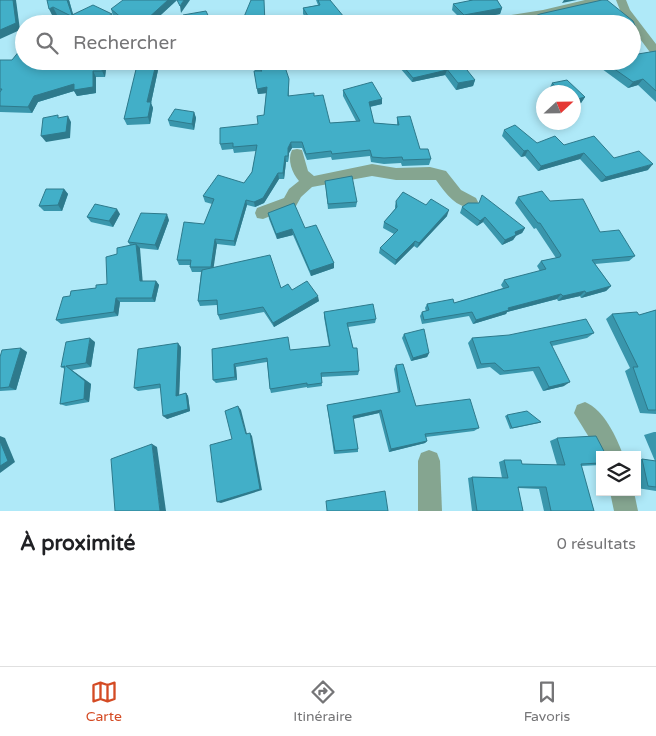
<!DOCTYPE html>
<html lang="fr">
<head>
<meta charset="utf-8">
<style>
	:root { --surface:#fff; --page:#f2f2f2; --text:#202124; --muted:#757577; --line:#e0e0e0; --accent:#d44b24 }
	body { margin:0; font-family:"Varela Round",sans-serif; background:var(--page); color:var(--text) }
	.controls { position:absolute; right:15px; bottom:15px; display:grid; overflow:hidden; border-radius:0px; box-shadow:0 2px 8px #0003 }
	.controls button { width:45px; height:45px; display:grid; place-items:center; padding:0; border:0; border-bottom:1px solid var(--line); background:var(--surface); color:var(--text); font:25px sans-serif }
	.compass { position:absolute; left:536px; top:85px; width:45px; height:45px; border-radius:50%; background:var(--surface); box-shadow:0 2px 8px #0003; rotate:68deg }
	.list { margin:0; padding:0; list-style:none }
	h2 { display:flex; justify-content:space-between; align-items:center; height:65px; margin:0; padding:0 20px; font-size:21px }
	h2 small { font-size:16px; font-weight:400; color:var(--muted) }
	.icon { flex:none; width:28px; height:28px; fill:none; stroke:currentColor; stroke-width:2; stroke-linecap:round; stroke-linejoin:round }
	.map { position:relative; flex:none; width:656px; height:511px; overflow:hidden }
	.search { position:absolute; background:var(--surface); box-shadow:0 2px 8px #0003; left:15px; right:15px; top:15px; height:55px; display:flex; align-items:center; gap:12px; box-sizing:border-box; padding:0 18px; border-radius:28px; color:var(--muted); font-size:19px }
	.sheet { height:155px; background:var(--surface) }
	nav { display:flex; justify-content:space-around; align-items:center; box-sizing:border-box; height:70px; border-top:1px solid var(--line); background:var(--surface); font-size:14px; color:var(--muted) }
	nav a { display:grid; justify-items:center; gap:2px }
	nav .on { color:var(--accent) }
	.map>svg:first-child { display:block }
</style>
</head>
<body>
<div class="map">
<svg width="656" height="511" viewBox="0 0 656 511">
	<rect width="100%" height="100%" fill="#afe9f8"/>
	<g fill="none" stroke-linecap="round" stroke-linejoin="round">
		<g fill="#85a590" fill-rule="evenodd">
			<path d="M 585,0 L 604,0 L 603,2 C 559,13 513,24 467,24 L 473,21 L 543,10 Z"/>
			<path d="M 616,0 L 626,0 L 630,10 L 656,44 L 656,56 L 652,55 L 632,28 L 632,24 L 629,24 L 620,10 Z"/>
			<path d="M 297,149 L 302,150 L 308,171 L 314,176 L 372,164 L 396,168 L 430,167 L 446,171 L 461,190 L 476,198 L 478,202 L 476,206 C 458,212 445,192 436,180 L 396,180 L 372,176 L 312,187 L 301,197 L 296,206 L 263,219 L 257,218 L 255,213 L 257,208 L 284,198 L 289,189 L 299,181 C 292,173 287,160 292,150 Z"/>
			<path d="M 585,402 C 604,410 616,436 623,455 L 600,455 L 574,413 L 577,405 Z"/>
			<path d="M 429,450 L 437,453 L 440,461 L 442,511 L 418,511 L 418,461 L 421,453 Z"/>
			<path d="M 610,492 L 634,492 L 638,511 L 614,511 Z"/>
		</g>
	</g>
	<g fill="#3996ac">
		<path d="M 47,0 L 69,0 L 73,14 L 115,23 L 113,24 L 74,24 L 57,15 L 53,17 Z"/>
		<path d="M 177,0 L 151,24 L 123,24 L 113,16 L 111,9 Z"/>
		<path d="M 316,0 L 330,0 L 344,23 L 340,24 L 310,24 L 303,14 L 303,8 L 318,5 Z"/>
		<path d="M 469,0 L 497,0 L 502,8 L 500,14 L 463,21 L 452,10 L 453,4 L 469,1 Z"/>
		<path d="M 656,51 L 656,102 L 638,85 L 628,88 L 598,66 L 601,61 L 632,61 Z"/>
		<path d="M 0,60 L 24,61 L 107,61 L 105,77 L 96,77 L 96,93 L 77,96 L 74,91 L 38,102 L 32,113 L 0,112 Z"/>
		<path d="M 136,61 L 185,61 L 158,70 L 151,103 L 153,108 L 150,124 L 127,125 L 124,119 L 138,63 Z"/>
		<path d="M 253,61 L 278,65 L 289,79 L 289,96 L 314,96 L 330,123 L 356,121 L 343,96 L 343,90 L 382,99 L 382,104 L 370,107 L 374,123 L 397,125 L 397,117 L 420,149 L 431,159 L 429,165 L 402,166 L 401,163 L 384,164 L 371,162 L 370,156 L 332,160 L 331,157 L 307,160 L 302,148 L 292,148 L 289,153 L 288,162 L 286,162 L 284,179 L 279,179 L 264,203 L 255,207 L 247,205 L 235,246 L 217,244 L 213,267 L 281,288 L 292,290 L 319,301 L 274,327 L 264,312 L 220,320 L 218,315 L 217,305 L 200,306 L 198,301 L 201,272 L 192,272 L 190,267 L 190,265 L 179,265 L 177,260 L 204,224 L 212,204 L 205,202 L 203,196 L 244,183 L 252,172 L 256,151 L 234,153 L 233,149 L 222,150 L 220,144 L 258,124 L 264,115 L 266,93 L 258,94 L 254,71 L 255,71 Z"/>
		<path d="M 394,61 L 439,61 L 446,70 L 446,68 L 475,80 L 473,86 L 456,90 L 445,75 L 412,82 Z"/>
		<path d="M 568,61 L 589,61 L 587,64 L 572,66 Z"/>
		<path d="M 552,83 L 585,97 L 581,103 L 574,105 L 574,92 L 552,92 L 549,89 Z"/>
		<path d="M 194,112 L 196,118 L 194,130 L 170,126 L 168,120 Z"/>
		<path d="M 504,130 L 537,143 L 564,145 L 614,158 L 648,170 L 601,182 L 580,159 L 538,171 L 525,156 L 521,157 L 502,136 Z"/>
		<path d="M 325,181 L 357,202 L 356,207 L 328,209 Z"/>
		<path d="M 64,189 L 68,194 L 62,211 L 44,211 L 39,206 Z"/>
		<path d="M 518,197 L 550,201 L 600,232 L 635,256 L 629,261 L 595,264 L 611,286 L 606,291 L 581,298 L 580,296 L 558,301 L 557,299 L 507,312 L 506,314 L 473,324 L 469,316 L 422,324 L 420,316 L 422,312 L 426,311 L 425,308 L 427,304 L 454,303 L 503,288 L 501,285 L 504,280 L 540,271 L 537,266 L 541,261 L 556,258 L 536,228 L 534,229 L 515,203 Z"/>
		<path d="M 396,201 L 447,216 L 417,248 L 414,246 L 395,265 L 379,253 L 380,248 L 394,234 L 383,228 L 384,222 L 395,209 L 395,206 Z"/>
		<path d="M 462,207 L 525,228 L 522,233 L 516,235 L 513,240 L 502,245 L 483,222 L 477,226 L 460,213 Z"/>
		<path d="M 268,213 L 305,228 L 334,263 L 334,268 L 311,276 L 293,235 L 277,239 L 269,219 Z"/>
		<path d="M 120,214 L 113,227 L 91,222 L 87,217 Z"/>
		<path d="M 169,220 L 158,250 L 139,248 L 142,281 L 156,281 L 159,285 L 155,302 L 120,302 L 118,316 L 61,324 L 56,320 L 70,296 L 96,288 L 107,284 L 130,245 L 128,242 Z"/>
		<path d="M 656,310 L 656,414 L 640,413 L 625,371 L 630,368 L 606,319 L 612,314 L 639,315 Z"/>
		<path d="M 324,312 L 376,319 L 375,323 L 348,327 L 359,371 L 358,375 L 321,377 L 322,386 L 307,388 L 307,387 L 271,393 L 270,389 L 267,362 L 236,367 L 237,380 L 216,383 L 213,380 L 212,349 L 290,350 L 329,346 L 324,317 Z"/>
		<path d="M 594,333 L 587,338 L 552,346 L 564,386 L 543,391 L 533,371 L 500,375 L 490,367 L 477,369 L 468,343 L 472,338 Z"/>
		<path d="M 404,334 L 429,353 L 427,357 L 411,361 L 402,338 Z"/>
		<path d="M 95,342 L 91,367 L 72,370 L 91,384 L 89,402 L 66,406 L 60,404 L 65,369 L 61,367 Z"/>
		<path d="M 181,347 L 179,395 L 186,393 L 188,396 L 190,411 L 167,419 L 161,388 L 138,391 L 134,388 Z"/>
		<path d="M 27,352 L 16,390 L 0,391 L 0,357 Z"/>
		<path d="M 396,365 L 416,406 L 479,428 L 474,431 L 426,437 L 427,441 L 425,443 L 389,452 L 379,413 L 353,419 L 358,449 L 358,452 L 334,454 L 327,405 L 398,393 L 394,369 Z"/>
		<path d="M 507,415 L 541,422 L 539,423 L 510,429 L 505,416 Z"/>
		<path d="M 654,432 L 656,432 L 656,491 L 637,488 L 637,460 L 642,459 L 655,461 L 644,435 Z"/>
		<path d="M 557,438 L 600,455 L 600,465 L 581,466 L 594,511 L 544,511 L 539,489 L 518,488 L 523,511 L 472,511 L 468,478 L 472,477 L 502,478 L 499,462 L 504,460 L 522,464 L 557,465 L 550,441 Z"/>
	</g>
	<g fill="#2e7a8c">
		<path d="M 13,0 L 16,0 L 20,30 L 0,39 L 0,30 Z"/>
		<path d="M 67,0 L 69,0 L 74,18 L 73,17 Z"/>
		<path d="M 168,0 L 177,0 L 151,24 L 146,20 Z"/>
		<path d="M 184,0 L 190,0 L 181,13 L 180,6 Z"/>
		<path d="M 564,0 L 577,0 L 562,3 Z"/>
		<path d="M 53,7 L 57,15 L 53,17 L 49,9 Z"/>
		<path d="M 502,8 L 500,14 L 463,21 L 464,15 Z"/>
		<path d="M 112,14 L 115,23 L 113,24 L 93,24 Z"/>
		<path d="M 344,17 L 344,23 L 340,24 L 330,24 L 330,20 Z"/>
		<path d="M 636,28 L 633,33 L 632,34 L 632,30 Z"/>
		<path d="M 104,61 L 107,61 L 105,77 L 102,71 Z"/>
		<path d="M 163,61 L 185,61 L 158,70 L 151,103 L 153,108 L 150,124 L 148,117 L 147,102 L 156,64 Z"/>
		<path d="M 447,70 L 445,75 L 412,82 L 413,78 Z"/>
		<path d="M 93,71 L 96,77 L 96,93 L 77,96 L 74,91 L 38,102 L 32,113 L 28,107 L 34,96 Z"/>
		<path d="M 643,79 L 638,85 L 628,88 L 633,82 Z"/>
		<path d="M 475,80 L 473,86 L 456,90 L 458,83 Z"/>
		<path d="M 267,87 L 268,93 L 258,94 L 257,89 Z"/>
		<path d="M 585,97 L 581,103 L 574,105 L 574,100 Z"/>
		<path d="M 382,99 L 382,104 L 368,107 L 369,102 Z"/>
		<path d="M 194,112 L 196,118 L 194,130 L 192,124 Z"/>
		<path d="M 68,116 L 71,122 L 70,138 L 46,142 L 41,136 Z"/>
		<path d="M 291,142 L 292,148 L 289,153 L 288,162 L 288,148 Z"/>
		<path d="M 528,150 L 525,156 L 521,157 L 524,151 Z"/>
		<path d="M 584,153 L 580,159 L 538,171 L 541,166 Z"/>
		<path d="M 285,156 L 286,162 L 284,179 L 283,173 Z"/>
		<path d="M 653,164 L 648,170 L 601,182 L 606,177 Z"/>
		<path d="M 278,173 L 279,179 L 264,203 L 255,207 L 254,202 Z"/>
		<path d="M 64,189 L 68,194 L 62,211 L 58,205 Z"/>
		<path d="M 246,200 L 247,205 L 235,246 L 234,241 Z"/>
		<path d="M 117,209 L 120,214 L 113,227 L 109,221 Z"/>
		<path d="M 449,210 L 447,216 L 417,248 L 419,243 Z"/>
		<path d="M 167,214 L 169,220 L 158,250 L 155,245 Z"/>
		<path d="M 485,217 L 483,222 L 477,226 L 480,221 Z"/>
		<path d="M 525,228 L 522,233 L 516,236 L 513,240 L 502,245 L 505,240 L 515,232 Z"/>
		<path d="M 292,229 L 293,235 L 277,239 L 276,234 Z"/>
		<path d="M 215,239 L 217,244 L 213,272 L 211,267 Z"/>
		<path d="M 415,241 L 414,246 L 395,265 L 396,260 Z"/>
		<path d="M 136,244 L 140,248 L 143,285 L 140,281 Z"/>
		<path d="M 334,263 L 334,268 L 311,276 L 310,271 Z"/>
		<path d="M 156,281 L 159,285 L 155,302 L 152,298 Z"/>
		<path d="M 611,286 L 606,291 L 581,298 L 586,293 Z"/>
		<path d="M 585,291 L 580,296 L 558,301 L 563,296 Z"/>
		<path d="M 561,294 L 557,299 L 507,312 L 506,314 L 473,324 L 476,320 L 508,308 Z"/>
		<path d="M 318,296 L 319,301 L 274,327 L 273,323 Z"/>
		<path d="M 116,298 L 120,302 L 118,316 L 114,312 Z"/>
		<path d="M 90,338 L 95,342 L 91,367 L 86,363 Z"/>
		<path d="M 178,343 L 181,347 L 179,398 L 176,396 Z"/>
		<path d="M 21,348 L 27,352 L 16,390 L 9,387 Z"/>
		<path d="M 429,353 L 427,357 L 411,361 L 413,358 Z"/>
		<path d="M 234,364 L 236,367 L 237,380 L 235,377 Z"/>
		<path d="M 66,366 L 91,384 L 89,402 L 84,399 Z"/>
		<path d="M 570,382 L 564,386 L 543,391 L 549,387 Z"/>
		<path d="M 186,393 L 188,396 L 190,411 L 167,419 L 163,416 Z"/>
		<path d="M 238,406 L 241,410 L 248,438 L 246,434 Z"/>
		<path d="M 381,410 L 379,413 L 352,419 L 353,416 Z"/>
		<path d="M 250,433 L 252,436 L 262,490 L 221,503 L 217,502 Z"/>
		<path d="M 0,436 L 5,438 L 15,462 L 0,473 Z"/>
		<path d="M 427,441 L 425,443 L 389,452 L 391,449 Z"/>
		<path d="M 152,444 L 157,447 L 166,511 L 160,511 Z"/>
	</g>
	<g fill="#42afc8" stroke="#2e7a8c">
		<path d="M 0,0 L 13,0 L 16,23 L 0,30 Z"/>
		<path d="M 47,0 L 67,0 L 72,15 L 93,5 L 112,14 L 93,24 L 87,24 L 53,7 L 49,9 Z"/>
		<path d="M 123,0 L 168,0 L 146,20 L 151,24 L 129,24 L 111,9 Z"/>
		<path d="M 177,0 L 184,0 L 180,6 Z"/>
		<path d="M 251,0 L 264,0 L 265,24 L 241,24 Z"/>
		<path d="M 318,0 L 330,0 L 344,17 L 330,20 L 330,24 L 313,24 L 303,8 L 320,5 Z"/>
		<path d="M 473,0 L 497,0 L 502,8 L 464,15 L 453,4 Z"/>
		<path d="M 602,0 L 607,0 L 633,21 L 636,28 L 632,30 L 632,24 L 516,24 L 540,14 Z"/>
		<path d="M 206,11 L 212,24 L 186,24 L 183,15 Z"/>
		<path d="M 20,50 L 24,51 L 24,61 L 104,61 L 102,71 L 93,71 L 93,87 L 74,90 L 74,84 L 34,96 L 28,107 L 0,106 L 0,92 L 2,89 L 0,89 L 0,60 L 12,60 Z"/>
		<path d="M 656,51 L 656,91 L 643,79 L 633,82 L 603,61 L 632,61 L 632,55 Z"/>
		<path d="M 138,61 L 163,61 L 156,64 L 147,102 L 151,102 L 148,117 L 124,119 Z"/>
		<path d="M 254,61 L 277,61 L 278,65 L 284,64 L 289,79 L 288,96 L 314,93 L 314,96 L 323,95 L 330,123 L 360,121 L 343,90 L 372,82 L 382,99 L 369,102 L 374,123 L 399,125 L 397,117 L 410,116 L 420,149 L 428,149 L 431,159 L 403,160 L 402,157 L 384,158 L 372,157 L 370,150 L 332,154 L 331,151 L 306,154 L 302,142 L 291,142 L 288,148 L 288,156 L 285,156 L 283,173 L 278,173 L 263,198 L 254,202 L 246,200 L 234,241 L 215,239 L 211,267 L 190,267 L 191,260 L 177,260 L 184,222 L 204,224 L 214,199 L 203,196 L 218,175 L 244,183 L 252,172 L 257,145 L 233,147 L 233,143 L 220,144 L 220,128 L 258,124 L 257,116 L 264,115 L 267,87 L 257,89 L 254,71 L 262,71 L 254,65 Z"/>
		<path d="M 399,61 L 439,61 L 447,70 L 413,78 Z"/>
		<path d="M 463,65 L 475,80 L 458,83 L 446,68 Z"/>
		<path d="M 567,80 L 585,97 L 574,100 L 574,92 L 561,92 L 552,83 Z"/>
		<path d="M 175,109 L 194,112 L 192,124 L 168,120 Z"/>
		<path d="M 58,115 L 58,118 L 68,116 L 66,132 L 41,136 L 43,118 Z"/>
		<path d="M 515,125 L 537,143 L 555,136 L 564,145 L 594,136 L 614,158 L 639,151 L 653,164 L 606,177 L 584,153 L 541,166 L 528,150 L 524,151 L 504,130 Z"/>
		<path d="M 352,176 L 357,202 L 328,204 L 325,181 Z"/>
		<path d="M 46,189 L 64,189 L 58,205 L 39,206 Z"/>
		<path d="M 542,191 L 550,201 L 583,199 L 600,232 L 619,230 L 635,256 L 592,260 L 611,286 L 586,293 L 585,291 L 563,296 L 561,294 L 508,308 L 509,310 L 476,320 L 472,312 L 424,320 L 422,312 L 429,310 L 427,304 L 453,299 L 454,303 L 509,287 L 504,280 L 546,269 L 541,261 L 560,257 L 561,255 L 540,223 L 538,223 L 518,197 Z"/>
		<path d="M 403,192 L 426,205 L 431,199 L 449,210 L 419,243 L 415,241 L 396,260 L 380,248 L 398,230 L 384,222 L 397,207 L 396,201 Z"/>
		<path d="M 482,195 L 525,228 L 515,232 L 516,235 L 505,240 L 485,217 L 480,221 L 462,207 L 468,203 L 479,203 Z"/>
		<path d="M 294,203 L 305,228 L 316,225 L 334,263 L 310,271 L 292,229 L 276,234 L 268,213 Z"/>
		<path d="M 95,204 L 117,209 L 109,221 L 87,217 Z"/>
		<path d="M 141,213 L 167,214 L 155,245 L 128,242 Z"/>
		<path d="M 136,244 L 140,281 L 156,281 L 152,298 L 116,298 L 114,312 L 56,320 L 63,297 L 70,296 L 71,291 L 96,288 L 96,285 L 107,284 L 106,257 L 117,254 L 117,248 Z"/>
		<path d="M 270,255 L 281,288 L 288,284 L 292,290 L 307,281 L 318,296 L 273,323 L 263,307 L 218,315 L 217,300 L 198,301 L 202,270 Z"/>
		<path d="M 373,304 L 376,319 L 347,323 L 353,348 L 357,348 L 359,371 L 321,373 L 322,383 L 307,385 L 307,383 L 270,389 L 267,358 L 234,364 L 235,377 L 213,380 L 212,349 L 288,337 L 290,350 L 330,346 L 324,312 Z"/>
		<path d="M 656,310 L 656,410 L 648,410 L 633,367 L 638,367 L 612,314 L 637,312 L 639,315 Z"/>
		<path d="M 586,319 L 594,333 L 550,342 L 570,382 L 549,387 L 539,367 L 504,371 L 495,363 L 481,364 L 472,338 L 509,335 Z"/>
		<path d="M 424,329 L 429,353 L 413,358 L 404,334 Z"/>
		<path d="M 90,338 L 86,363 L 66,366 L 85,381 L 84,399 L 60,404 L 65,366 L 61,367 L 66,342 Z"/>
		<path d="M 178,343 L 176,396 L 186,393 L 188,409 L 163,416 L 160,384 L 134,388 L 138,349 Z"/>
		<path d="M 21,348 L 9,387 L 0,388 L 0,357 L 2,350 Z"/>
		<path d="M 403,364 L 416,406 L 470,399 L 479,428 L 425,434 L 427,441 L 391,449 L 381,410 L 353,416 L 358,449 L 335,451 L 327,405 L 400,392 L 396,365 Z"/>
		<path d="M 238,406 L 246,434 L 250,433 L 260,489 L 217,502 L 210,445 L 232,439 L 225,411 Z"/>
		<path d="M 527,411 L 541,422 L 512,428 L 507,415 Z"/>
		<path d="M 596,436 L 606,455 L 600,455 L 600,463 L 581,464 L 594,511 L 551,511 L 546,487 L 518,487 L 523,511 L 477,511 L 472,477 L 508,478 L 504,460 L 521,460 L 522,464 L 565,465 L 557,438 Z"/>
		<path d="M 0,441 L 8,461 L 0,466 Z"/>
		<path d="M 152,444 L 160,511 L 115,511 L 111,459 Z"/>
		<path d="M 642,459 L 656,461 L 656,487 L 648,486 Z"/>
		<path d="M 385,491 L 388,511 L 327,511 L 326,501 Z"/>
	</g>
</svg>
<div class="controls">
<button><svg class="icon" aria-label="layers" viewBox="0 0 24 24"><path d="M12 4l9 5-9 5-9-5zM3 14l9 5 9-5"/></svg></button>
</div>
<svg class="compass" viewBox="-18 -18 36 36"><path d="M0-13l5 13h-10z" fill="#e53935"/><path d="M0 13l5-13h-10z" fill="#757577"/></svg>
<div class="search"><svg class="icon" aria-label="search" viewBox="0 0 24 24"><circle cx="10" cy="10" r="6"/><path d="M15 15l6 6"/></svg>Rechercher</div>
</div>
<section class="sheet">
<h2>À proximité<small>0 résultats</small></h2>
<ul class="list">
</ul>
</section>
<nav>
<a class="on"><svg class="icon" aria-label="map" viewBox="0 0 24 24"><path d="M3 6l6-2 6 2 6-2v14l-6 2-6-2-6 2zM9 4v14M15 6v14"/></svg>Carte</a>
<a><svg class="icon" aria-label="directions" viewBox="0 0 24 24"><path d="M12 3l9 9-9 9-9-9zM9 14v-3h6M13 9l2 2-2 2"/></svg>Itinéraire</a>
<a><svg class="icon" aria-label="saved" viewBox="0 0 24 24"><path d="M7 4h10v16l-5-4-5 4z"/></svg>Favoris</a>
</nav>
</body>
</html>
